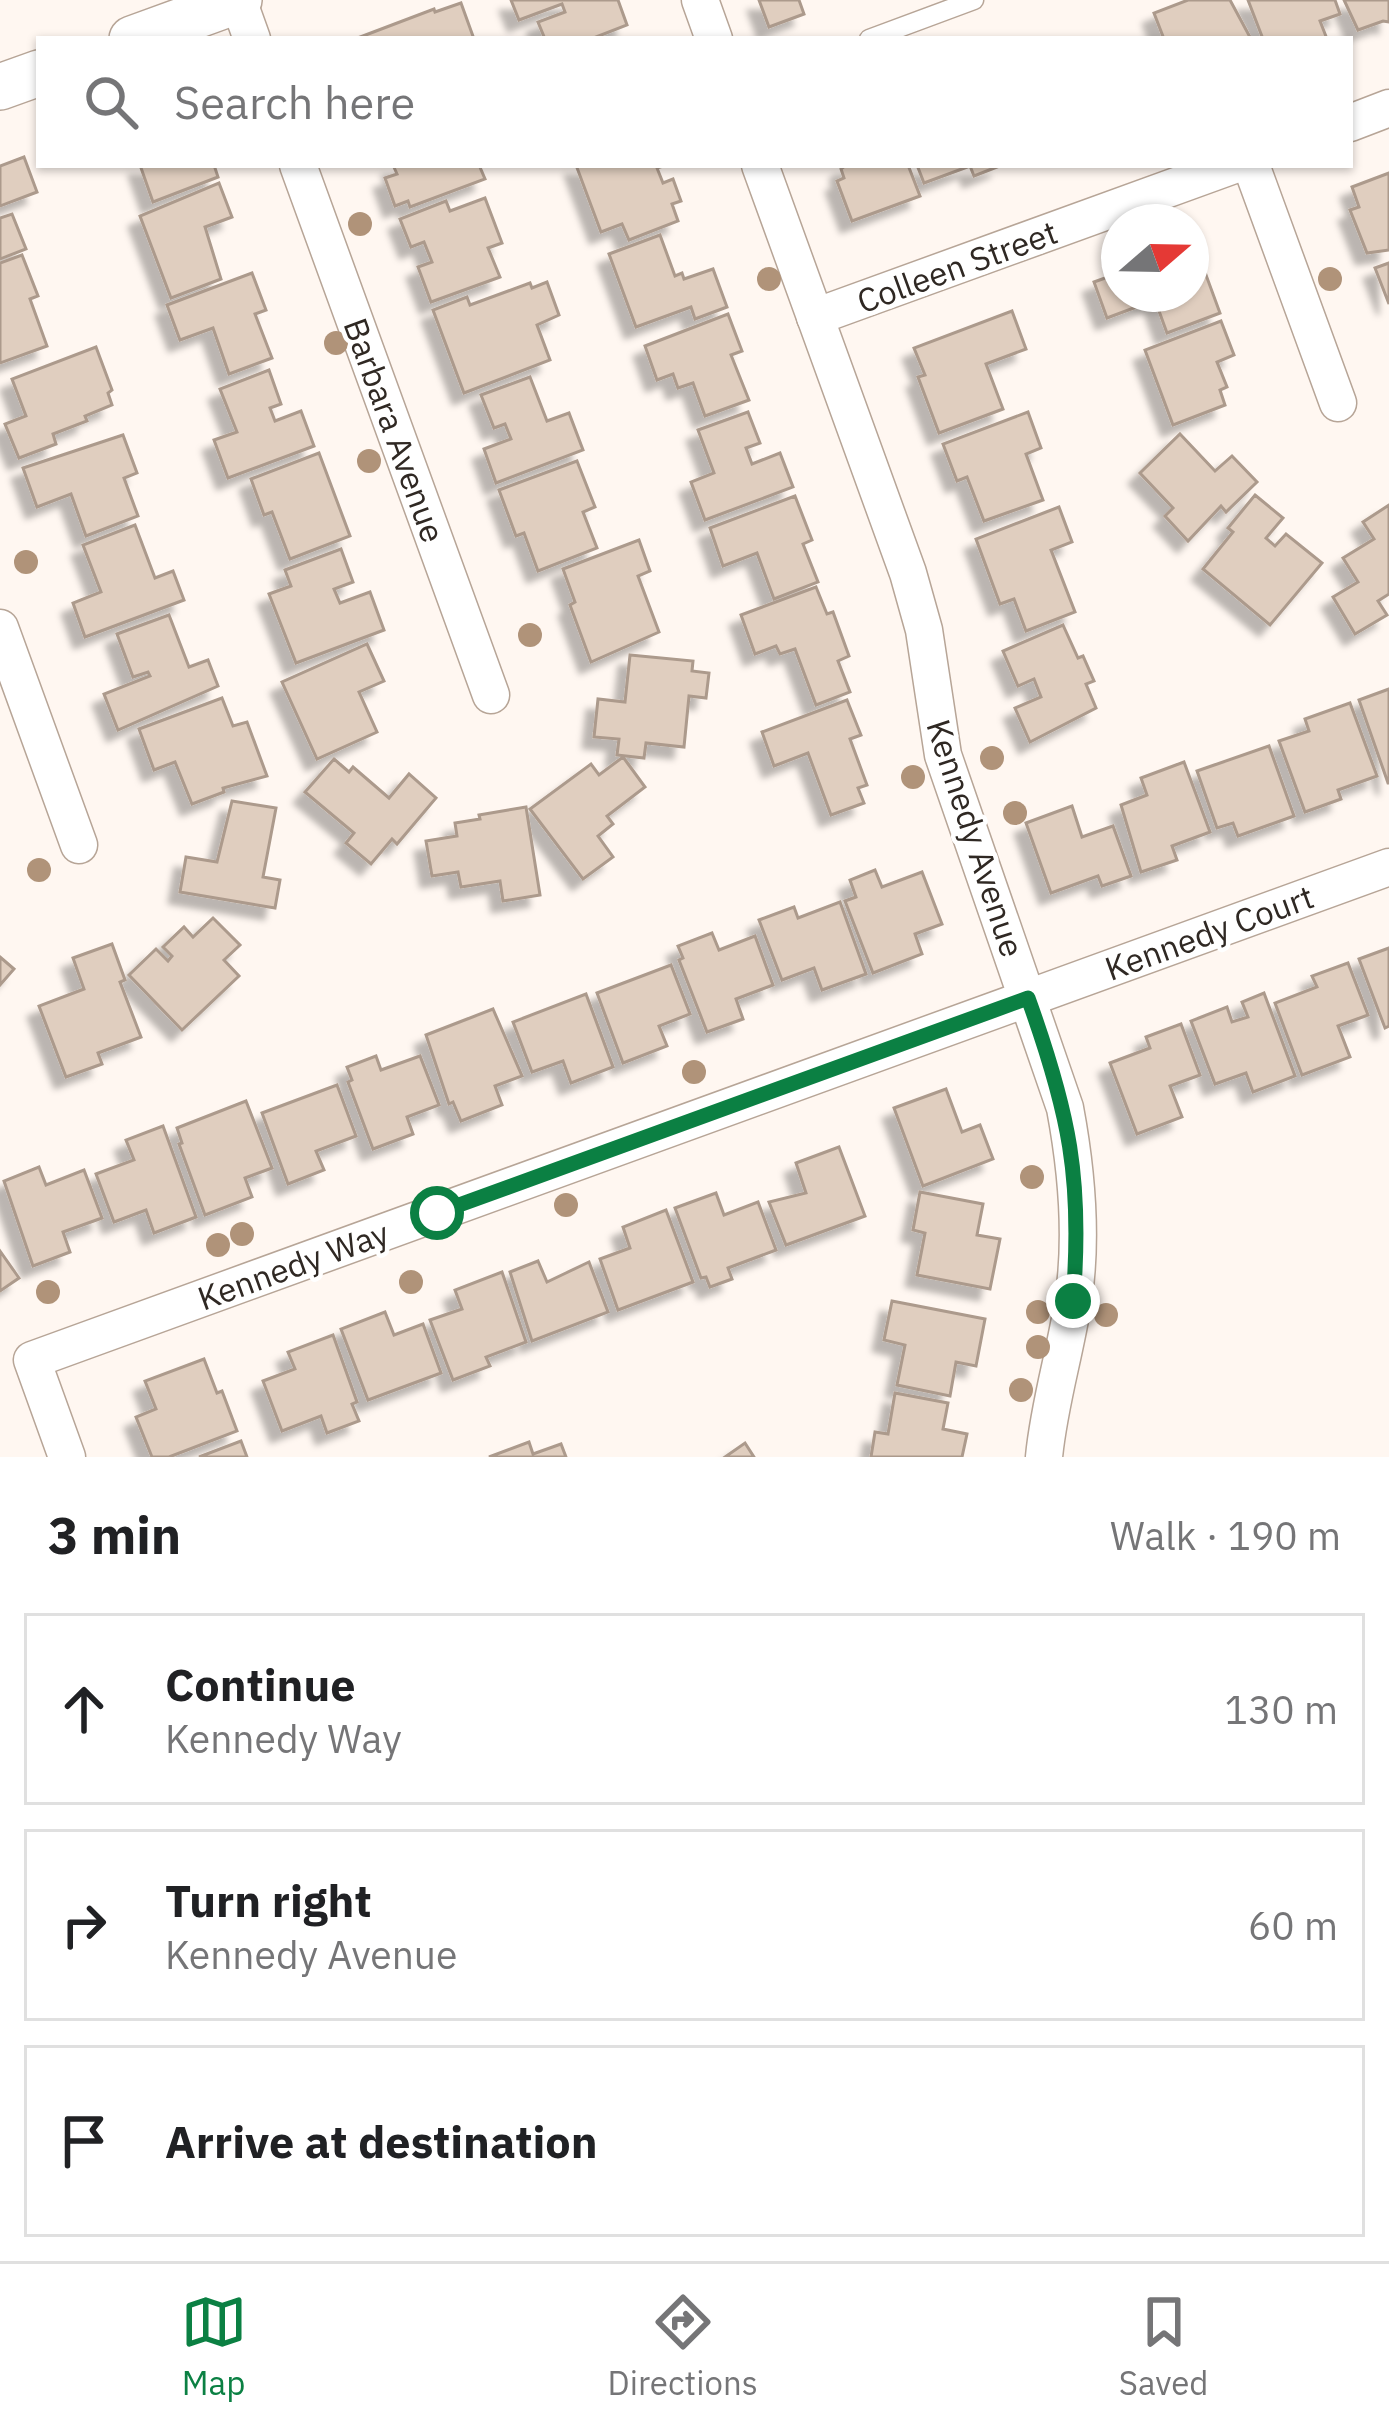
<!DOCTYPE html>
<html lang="en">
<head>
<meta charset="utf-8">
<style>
	:root { --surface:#fff; --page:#f2f2f2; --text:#202124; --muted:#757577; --line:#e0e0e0; --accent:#0b8043 }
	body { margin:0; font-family:"IBM Plex Sans",sans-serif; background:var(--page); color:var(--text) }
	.compass { position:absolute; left:1101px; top:204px; width:108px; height:108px; border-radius:50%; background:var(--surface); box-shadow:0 3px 9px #0004; rotate:70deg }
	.stop { position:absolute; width:36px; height:36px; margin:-27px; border:9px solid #0b8043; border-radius:50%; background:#fff }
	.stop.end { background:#0b8043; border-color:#fff; box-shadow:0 3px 12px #0008 }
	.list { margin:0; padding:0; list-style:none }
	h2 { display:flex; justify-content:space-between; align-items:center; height:156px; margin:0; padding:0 48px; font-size:51px }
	h2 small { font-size:39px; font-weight:400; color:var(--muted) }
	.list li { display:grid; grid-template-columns:78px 1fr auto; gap:36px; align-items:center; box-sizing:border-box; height:192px; margin:0 24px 24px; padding:0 24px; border:3px solid var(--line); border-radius:0px }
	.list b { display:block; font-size:45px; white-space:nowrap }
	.list p { margin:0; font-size:39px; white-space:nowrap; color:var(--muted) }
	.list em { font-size:39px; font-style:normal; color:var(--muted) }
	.icon { flex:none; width:66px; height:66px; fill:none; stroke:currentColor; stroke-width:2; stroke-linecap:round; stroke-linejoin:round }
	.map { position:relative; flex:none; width:1389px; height:1457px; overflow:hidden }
	.search { position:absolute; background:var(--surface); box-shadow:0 3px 9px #0004; left:36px; right:36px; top:36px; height:132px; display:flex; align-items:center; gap:30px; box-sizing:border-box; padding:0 42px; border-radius:0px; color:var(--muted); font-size:45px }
	.sheet { height:804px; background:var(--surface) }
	nav { display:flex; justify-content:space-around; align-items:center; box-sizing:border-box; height:168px; border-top:3px solid var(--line); background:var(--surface); font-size:33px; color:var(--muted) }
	nav a { display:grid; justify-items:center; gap:6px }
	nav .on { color:var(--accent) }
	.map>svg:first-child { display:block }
</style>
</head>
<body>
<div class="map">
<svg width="1389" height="1457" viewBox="0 0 1389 1457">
	<defs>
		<filter id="shadow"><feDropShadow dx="-11" dy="11" stdDeviation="3" flood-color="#0004"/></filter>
	</defs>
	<rect width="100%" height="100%" fill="#fff7f1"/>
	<g fill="#e0cebf" stroke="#ac9a8c" stroke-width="3" filter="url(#shadow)">
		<path d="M 511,0 L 618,0 L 627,25 L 591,39 L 545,39 L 538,22 L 565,12 L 562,4 L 519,20 Z"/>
		<path d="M 759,0 L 799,0 L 804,14 L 769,27 Z"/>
		<path d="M 1188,0 L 1230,0 L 1251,39 L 1164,39 L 1154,13 Z"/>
		<path d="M 1248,0 L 1335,0 L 1340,14 L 1320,21 L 1327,39 L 1263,39 Z"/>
		<path d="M 1344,0 L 1389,0 L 1389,22 L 1383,21 L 1358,30 Z"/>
		<path d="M 461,3 L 474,39 L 355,39 L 434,9 L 435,12 Z"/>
		<path d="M 24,157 L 37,192 L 0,206 L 0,166 Z"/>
		<path d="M 140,165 L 214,165 L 218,177 L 153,202 Z"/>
		<path d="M 393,165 L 479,165 L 485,179 L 410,207 L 408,201 L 395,206 L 385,178 L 397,174 Z"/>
		<path d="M 576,165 L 666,165 L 657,168 L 663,183 L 673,179 L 681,201 L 672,204 L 678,221 L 629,240 L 622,224 L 601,232 Z"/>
		<path d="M 846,165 L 908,165 L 920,196 L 852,221 L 837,181 L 844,178 L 841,169 Z"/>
		<path d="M 917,165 L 1002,165 L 974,176 L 970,166 L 924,183 Z"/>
		<path d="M 1389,173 L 1389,250 L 1367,253 L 1350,210 L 1359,207 L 1352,187 Z"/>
		<path d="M 219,183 L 232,217 L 205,227 L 221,279 L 171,298 L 140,216 Z"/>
		<path d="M 485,198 L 502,243 L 488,248 L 500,277 L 431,302 L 418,267 L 432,262 L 424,242 L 411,247 L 400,219 L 446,201 L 450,211 Z"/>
		<path d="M 12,214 L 26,249 L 0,259 L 0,218 Z"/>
		<path d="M 660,235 L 675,276 L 682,273 L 684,279 L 713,269 L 727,307 L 695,319 L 691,307 L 636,327 L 609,254 Z"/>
		<path d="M 1195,245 L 1220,313 L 1167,333 L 1155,300 L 1107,318 L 1094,282 L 1119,273 L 1119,294 L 1191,294 L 1191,246 Z"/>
		<path d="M 22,255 L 38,296 L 30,299 L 47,346 L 0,363 L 0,263 Z"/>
		<path d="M 1389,263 L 1389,304 L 1375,268 Z"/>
		<path d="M 252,273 L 266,310 L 255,314 L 272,358 L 229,374 L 213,328 L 180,340 L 167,305 Z"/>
		<path d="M 547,282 L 559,315 L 537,325 L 550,360 L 464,393 L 433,310 L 467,297 L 470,305 L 530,283 L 532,288 Z"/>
		<path d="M 1012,311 L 1026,349 L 986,364 L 1003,409 L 939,433 L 918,377 L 925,375 L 914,348 Z"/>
		<path d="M 728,314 L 742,351 L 731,355 L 749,400 L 705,416 L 693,383 L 678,388 L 673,374 L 657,380 L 645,346 Z"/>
		<path d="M 1221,321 L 1234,355 L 1217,362 L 1227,387 L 1220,390 L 1225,405 L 1173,425 L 1145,350 Z"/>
		<path d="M 96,347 L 112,390 L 108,393 L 112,405 L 85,416 L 87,421 L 53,434 L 56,444 L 19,458 L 5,424 L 26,416 L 12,379 Z"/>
		<path d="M 269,370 L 281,404 L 270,408 L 275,421 L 301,411 L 314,446 L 228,478 L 214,440 L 237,432 L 220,389 Z"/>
		<path d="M 530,377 L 547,421 L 569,413 L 583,450 L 496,483 L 484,449 L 511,439 L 505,424 L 494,428 L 481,395 Z"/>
		<path d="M 748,412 L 760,443 L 746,448 L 752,464 L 780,453 L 793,487 L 705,520 L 691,482 L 714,473 L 698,430 Z"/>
		<path d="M 1028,412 L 1041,448 L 1026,454 L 1043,500 L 984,521 L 967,477 L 957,481 L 943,444 Z"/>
		<path d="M 1180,434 L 1215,471 L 1232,456 L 1257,482 L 1226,512 L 1221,506 L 1188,541 L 1165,516 L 1173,508 L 1140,473 Z"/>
		<path d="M 123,435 L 137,473 L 124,478 L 138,516 L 86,536 L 71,494 L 37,507 L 23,468 Z"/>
		<path d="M 319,453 L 350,536 L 290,559 L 272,512 L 264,515 L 251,479 Z"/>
		<path d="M 577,461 L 595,507 L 583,512 L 597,548 L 538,571 L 524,533 L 516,536 L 499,490 Z"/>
		<path d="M 1255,495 L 1283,518 L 1266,538 L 1275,546 L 1286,534 L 1322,563 L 1270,625 L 1203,569 L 1233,532 L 1228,528 Z"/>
		<path d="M 795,496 L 812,540 L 803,544 L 818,582 L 774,599 L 757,553 L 723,566 L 710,528 Z"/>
		<path d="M 1389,505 L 1389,594 L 1378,601 L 1387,615 L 1355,634 L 1333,597 L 1358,582 L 1343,558 L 1374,539 L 1363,522 Z"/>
		<path d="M 1059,507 L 1072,542 L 1051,550 L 1075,612 L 1026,631 L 1014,599 L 1000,604 L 976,539 Z"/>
		<path d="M 135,525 L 155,578 L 173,571 L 184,600 L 85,637 L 73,603 L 101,592 L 83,545 Z"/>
		<path d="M 639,540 L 650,571 L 638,576 L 659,632 L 591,662 L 570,605 L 575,602 L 563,569 Z"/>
		<path d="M 341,549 L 353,582 L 334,589 L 340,603 L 370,592 L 384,630 L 296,663 L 269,594 L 291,586 L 285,570 Z"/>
		<path d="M 816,587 L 827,614 L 833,612 L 849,656 L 838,661 L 850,692 L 816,705 L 795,649 L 780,654 L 776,646 L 755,654 L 741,615 Z"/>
		<path d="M 169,615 L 189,667 L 208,660 L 218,686 L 118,730 L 104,694 L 150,676 L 148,672 L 133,677 L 117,634 Z"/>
		<path d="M 1063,625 L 1078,658 L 1083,656 L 1094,681 L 1086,684 L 1096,708 L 1030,742 L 1015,708 L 1041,697 L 1034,679 L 1018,686 L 1003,651 Z"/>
		<path d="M 367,644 L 384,681 L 359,692 L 377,732 L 317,759 L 282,682 Z"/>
		<path d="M 630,655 L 693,661 L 692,671 L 709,673 L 706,698 L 689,696 L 684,747 L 646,743 L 644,758 L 617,755 L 619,739 L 594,737 L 598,699 L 625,702 Z"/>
		<path d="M 1389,689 L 1389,783 L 1388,783 L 1359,700 Z"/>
		<path d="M 222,698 L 233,726 L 247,722 L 267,776 L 223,788 L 224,792 L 192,804 L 175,762 L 154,770 L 139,729 Z"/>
		<path d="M 847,700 L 861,735 L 850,739 L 867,785 L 858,788 L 864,803 L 831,815 L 808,753 L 774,766 L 762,732 Z"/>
		<path d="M 1350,703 L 1377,776 L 1338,790 L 1341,799 L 1305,812 L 1279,741 L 1309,731 L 1305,719 Z"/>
		<path d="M 1269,746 L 1294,816 L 1238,836 L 1233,823 L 1217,828 L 1197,771 Z"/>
		<path d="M 623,757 L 645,787 L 607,816 L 613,824 L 598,836 L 613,857 L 583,879 L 530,809 L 591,764 L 599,775 Z"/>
		<path d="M 334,759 L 349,772 L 353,767 L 389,798 L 409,774 L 436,798 L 397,844 L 392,839 L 371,864 L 346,843 L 354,833 L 305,792 Z"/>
		<path d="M 1184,762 L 1210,832 L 1172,846 L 1177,860 L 1141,872 L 1121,805 L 1147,795 L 1141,778 Z"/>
		<path d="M 232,801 L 276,808 L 263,877 L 280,880 L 275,908 L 180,892 L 186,857 L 217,862 Z"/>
		<path d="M 1072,806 L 1082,837 L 1113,826 L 1131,876 L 1102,886 L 1098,876 L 1051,893 L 1026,823 Z"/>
		<path d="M 526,807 L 540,895 L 503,901 L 500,881 L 461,887 L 458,872 L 432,876 L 426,841 L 457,836 L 455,823 L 480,819 L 479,815 Z"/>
		<path d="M 875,870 L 882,887 L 922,872 L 942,924 L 915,934 L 922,954 L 873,973 L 845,901 L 856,897 L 850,880 Z"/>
		<path d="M 840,902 L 866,974 L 822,990 L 814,968 L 782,980 L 759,920 L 794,907 L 798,918 Z"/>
		<path d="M 213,918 L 240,945 L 224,960 L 239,976 L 182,1030 L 129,975 L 156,949 L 168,961 L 172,956 L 163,947 L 184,927 L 193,937 Z"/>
		<path d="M 712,933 L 719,950 L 755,936 L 773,985 L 736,999 L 743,1019 L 707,1032 L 679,960 L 683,958 L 678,946 Z"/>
		<path d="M 112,944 L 125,980 L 120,982 L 141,1037 L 98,1053 L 102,1064 L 66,1077 L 39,1006 L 84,989 L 73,958 Z"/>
		<path d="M 1389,948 L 1389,1026 L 1385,1028 L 1359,959 Z"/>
		<path d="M 0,957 L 14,969 L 0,985 Z"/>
		<path d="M 1348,963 L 1368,1015 L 1338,1026 L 1350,1057 L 1302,1075 L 1275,1003 L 1317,987 L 1312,976 Z"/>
		<path d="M 671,965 L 690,1014 L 659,1026 L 667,1046 L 623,1063 L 597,993 Z"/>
		<path d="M 1264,993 L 1295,1076 L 1253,1092 L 1246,1073 L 1215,1084 L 1191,1021 L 1227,1007 L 1232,1022 L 1248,1017 L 1242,1002 Z"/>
		<path d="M 586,994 L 613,1067 L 571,1083 L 563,1061 L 532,1072 L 513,1022 Z"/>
		<path d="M 493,1009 L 522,1076 L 495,1086 L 502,1105 L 461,1121 L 453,1102 L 449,1104 L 426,1035 Z"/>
		<path d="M 1181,1024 L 1200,1075 L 1170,1086 L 1182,1117 L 1137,1134 L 1110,1063 L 1150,1048 L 1146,1037 Z"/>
		<path d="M 376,1056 L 381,1070 L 420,1056 L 439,1105 L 407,1117 L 413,1134 L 373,1149 L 348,1082 L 352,1080 L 347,1067 Z"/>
		<path d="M 337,1085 L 356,1136 L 316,1151 L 324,1170 L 288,1184 L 262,1113 Z"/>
		<path d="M 946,1089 L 962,1132 L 980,1125 L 993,1159 L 923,1186 L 894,1108 Z"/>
		<path d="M 246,1101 L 272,1168 L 245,1178 L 252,1197 L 205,1215 L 179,1144 L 182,1143 L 177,1128 Z"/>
		<path d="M 163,1126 L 196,1217 L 154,1233 L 146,1210 L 114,1222 L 96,1174 L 134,1160 L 126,1140 Z"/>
		<path d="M 839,1147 L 865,1216 L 786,1245 L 769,1202 L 806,1193 L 796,1163 Z"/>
		<path d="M 39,1167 L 46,1185 L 84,1170 L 102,1218 L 63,1232 L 70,1252 L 33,1266 L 4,1181 Z"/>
		<path d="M 920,1192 L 983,1204 L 977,1235 L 1000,1239 L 990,1289 L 917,1275 L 925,1233 L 913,1230 Z"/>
		<path d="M 716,1193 L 724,1215 L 758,1202 L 776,1250 L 728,1268 L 732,1279 L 710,1287 L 706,1277 L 701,1278 L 675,1208 Z"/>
		<path d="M 666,1210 L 693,1282 L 618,1310 L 600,1259 L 630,1248 L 623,1227 Z"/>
		<path d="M 0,1251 L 19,1278 L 0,1291 Z"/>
		<path d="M 538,1261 L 547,1282 L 589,1262 L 608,1312 L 532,1341 L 510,1272 Z"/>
		<path d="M 502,1272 L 526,1342 L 486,1357 L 490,1366 L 453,1380 L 430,1320 L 462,1309 L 455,1290 Z"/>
		<path d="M 892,1301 L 985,1319 L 976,1366 L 956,1362 L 950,1396 L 897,1385 L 905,1345 L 884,1340 Z"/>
		<path d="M 385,1312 L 394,1335 L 423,1324 L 441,1373 L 368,1400 L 341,1329 Z"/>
		<path d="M 333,1335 L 357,1402 L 352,1404 L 359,1421 L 327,1433 L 321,1416 L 282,1431 L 263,1381 L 295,1369 L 288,1352 Z"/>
		<path d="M 204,1359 L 217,1393 L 222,1391 L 237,1431 L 169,1457 L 152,1457 L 136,1417 L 156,1409 L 145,1381 Z"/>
		<path d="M 895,1393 L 948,1403 L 943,1429 L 967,1434 L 962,1457 L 871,1457 L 875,1432 L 888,1434 Z"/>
		<path d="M 241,1441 L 247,1457 L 199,1457 Z"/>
		<path d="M 529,1442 L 533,1454 L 561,1444 L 566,1457 L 489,1457 Z"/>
		<path d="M 745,1443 L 754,1457 L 725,1457 Z"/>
	</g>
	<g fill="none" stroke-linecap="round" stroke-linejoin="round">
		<g stroke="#b7a597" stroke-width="21">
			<path id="service" d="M 869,39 L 974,0"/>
		</g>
		<g stroke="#b7a597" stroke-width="39">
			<g id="minor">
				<path d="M 238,0 L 252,39"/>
				<path d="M 700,0 L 714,39"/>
				<path d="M 1350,123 L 1389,108"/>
				<path d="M 298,165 L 491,695"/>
				<path d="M 760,165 L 908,573 L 924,630 L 943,755 L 1065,1108 C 1077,1172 1083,1237 1073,1302 C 1065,1354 1049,1404 1044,1457"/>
				<path d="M 1251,165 L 1338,403"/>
				<path d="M 815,317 L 1234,165"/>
				<path d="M 0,628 L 79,845"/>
				<path d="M 67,1457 L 32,1360 L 1389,867"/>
			</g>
		</g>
		<g stroke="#b7a597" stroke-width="48">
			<g id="tertiary">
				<path d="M 132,39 L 239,0"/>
				<path d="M 0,87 L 39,73"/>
			</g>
		</g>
		<use href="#service" stroke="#fff" stroke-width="18"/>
		<use href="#minor" stroke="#fff" stroke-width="36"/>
		<use href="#tertiary" stroke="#fff" stroke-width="45"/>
	</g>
	<g fill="#b09379">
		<circle cx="360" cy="224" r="12"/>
		<circle cx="769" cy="279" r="12"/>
		<circle cx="1330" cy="279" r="12"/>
		<circle cx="336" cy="343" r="12"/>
		<circle cx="369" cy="461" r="12"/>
		<circle cx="26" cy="562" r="12"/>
		<circle cx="530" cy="635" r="12"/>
		<circle cx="992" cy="758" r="12"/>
		<circle cx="913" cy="777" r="12"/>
		<circle cx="1015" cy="813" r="12"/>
		<circle cx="39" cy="870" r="12"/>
		<circle cx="694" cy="1072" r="12"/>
		<circle cx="1032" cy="1177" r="12"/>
		<circle cx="566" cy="1205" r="12"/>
		<circle cx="242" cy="1234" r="12"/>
		<circle cx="218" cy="1245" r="12"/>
		<circle cx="411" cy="1282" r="12"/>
		<circle cx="48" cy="1292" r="12"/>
		<circle cx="1038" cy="1312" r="12"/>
		<circle cx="1106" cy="1315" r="12"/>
		<circle cx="1038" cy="1347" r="12"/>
		<circle cx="1021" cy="1390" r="12"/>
	</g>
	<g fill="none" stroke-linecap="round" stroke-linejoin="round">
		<path stroke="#0b8043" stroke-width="15" d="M 437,1213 L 1028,998 C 1069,1112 1083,1179 1073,1301"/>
	</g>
	<g text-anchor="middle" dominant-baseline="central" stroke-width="9" stroke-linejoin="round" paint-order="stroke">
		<g font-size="33" fill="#2f2823" stroke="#fff">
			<text transform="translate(957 266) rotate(-20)">Colleen Street</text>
			<text transform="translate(395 430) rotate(70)">Barbara Avenue</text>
			<text transform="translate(976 838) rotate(72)">Kennedy Avenue</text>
			<text transform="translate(1209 932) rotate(-20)">Kennedy Court</text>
			<text transform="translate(293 1265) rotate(-20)">Kennedy Way</text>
		</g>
	</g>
</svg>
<svg class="compass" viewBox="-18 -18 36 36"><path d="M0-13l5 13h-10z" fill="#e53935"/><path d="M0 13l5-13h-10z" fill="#757577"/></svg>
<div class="stop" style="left:437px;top:1213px"></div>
<div class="stop end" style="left:1073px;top:1301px"></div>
<div class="search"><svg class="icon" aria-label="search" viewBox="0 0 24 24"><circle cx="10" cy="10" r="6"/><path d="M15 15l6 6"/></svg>Search here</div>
</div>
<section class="sheet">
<h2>3 min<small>Walk · 190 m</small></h2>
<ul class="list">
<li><svg class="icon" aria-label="ahead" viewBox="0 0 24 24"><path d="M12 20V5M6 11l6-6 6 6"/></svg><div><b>Continue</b><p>Kennedy Way</p></div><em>130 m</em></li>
<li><svg class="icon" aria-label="right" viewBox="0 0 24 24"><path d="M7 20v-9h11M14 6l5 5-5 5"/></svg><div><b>Turn right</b><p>Kennedy Avenue</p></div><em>60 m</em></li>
<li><svg class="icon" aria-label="arrive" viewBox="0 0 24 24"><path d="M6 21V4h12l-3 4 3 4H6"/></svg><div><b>Arrive at destination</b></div></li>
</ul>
</section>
<nav>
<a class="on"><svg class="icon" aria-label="map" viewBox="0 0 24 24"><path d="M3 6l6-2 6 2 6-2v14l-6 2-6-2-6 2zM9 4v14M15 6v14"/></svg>Map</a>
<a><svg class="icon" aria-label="directions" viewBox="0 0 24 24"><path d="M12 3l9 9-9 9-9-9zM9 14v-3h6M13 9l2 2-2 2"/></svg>Directions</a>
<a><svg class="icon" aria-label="saved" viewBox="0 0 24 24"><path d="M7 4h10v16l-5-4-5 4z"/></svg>Saved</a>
</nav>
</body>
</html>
